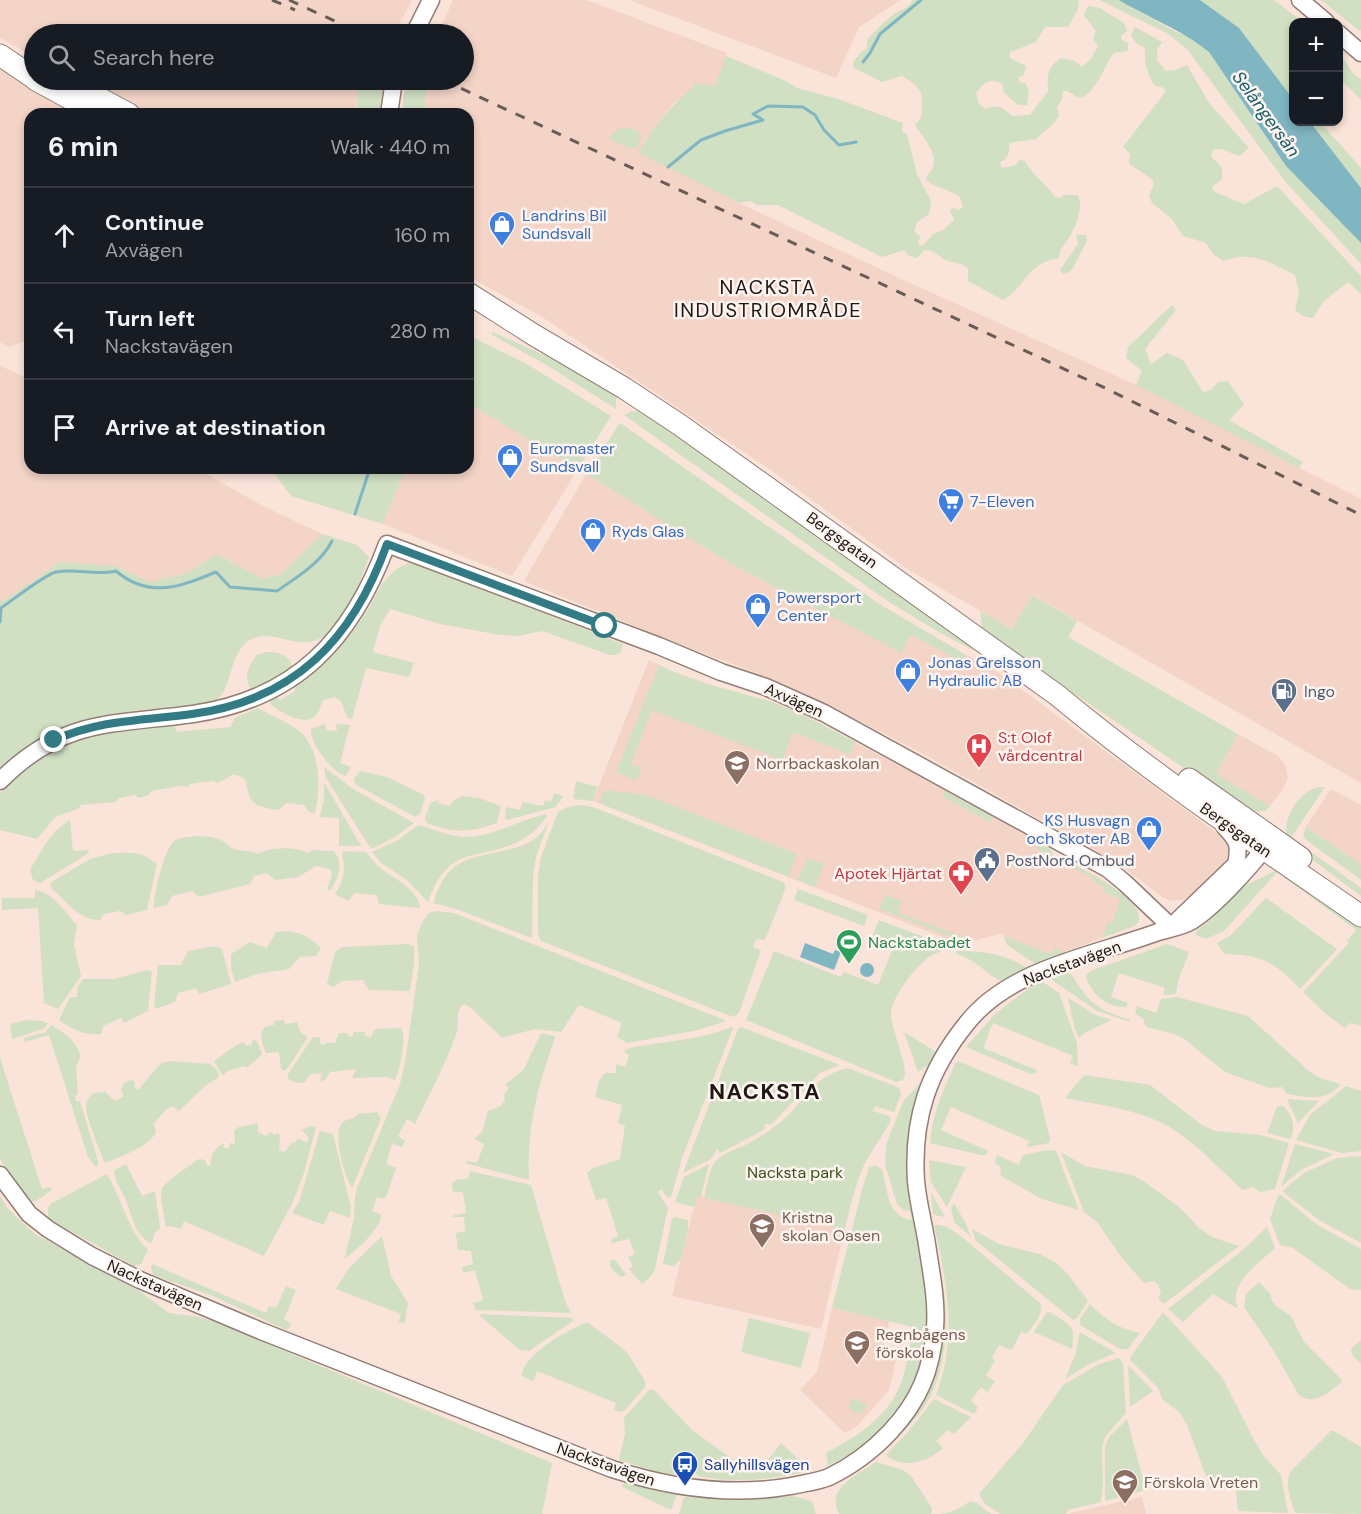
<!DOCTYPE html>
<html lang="en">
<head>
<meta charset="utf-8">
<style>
	:root { --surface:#171b24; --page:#242831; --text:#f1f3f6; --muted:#9ea1a6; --line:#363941 }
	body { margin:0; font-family:"DM Sans",sans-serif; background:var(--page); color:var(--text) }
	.controls { position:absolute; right:18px; top:18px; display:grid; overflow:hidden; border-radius:12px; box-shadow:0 3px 9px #0003 }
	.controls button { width:54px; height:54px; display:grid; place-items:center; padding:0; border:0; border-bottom:2px solid var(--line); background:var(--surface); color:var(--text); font:30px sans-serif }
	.stop { position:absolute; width:18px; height:18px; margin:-14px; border:4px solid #337b84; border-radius:50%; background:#fff }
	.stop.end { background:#337b84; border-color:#fff; box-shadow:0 2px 6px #0008 }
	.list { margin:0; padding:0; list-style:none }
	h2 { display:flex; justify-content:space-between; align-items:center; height:78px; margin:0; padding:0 24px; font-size:26px }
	h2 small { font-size:20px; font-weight:400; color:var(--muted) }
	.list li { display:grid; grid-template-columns:39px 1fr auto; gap:18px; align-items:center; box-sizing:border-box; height:96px; padding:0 24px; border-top:2px solid var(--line) }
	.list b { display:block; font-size:22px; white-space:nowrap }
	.list p { margin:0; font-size:20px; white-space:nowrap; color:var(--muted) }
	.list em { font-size:20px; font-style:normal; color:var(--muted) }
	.icon { flex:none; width:33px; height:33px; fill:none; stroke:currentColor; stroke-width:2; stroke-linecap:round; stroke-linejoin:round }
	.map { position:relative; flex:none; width:1361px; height:1514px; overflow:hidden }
	.search { position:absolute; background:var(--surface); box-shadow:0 3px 9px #0003; left:24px; top:24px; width:450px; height:66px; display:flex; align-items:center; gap:15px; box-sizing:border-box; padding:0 21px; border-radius:33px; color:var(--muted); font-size:22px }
	.panel { position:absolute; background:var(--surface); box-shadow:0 3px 9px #0003; left:24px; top:108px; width:450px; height:366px; border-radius:18px }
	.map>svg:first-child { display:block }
</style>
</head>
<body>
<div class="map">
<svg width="1361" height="1514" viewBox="0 0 1361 1514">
	<rect width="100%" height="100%" fill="#fae3d9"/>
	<g fill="#f3d4c7">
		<path d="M 0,0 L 412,0 L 394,34 L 34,34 L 34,56 L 0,38 Z"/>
		<path d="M 453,0 L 587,0 L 727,53 L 715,87 L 697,84 L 672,105 L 644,142 L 639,153 L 739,203 L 897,277 L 1136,385 L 1361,499 L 1361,783 L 1033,595 L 1012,629 L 909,570 L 765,466 L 542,317 L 468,276 L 468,114 L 424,114 L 427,85 L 416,80 L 464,80 L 464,34 L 438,34 Z"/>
		<path d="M 629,0 L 901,0 L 859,27 L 836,78 Z"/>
		<path d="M 0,67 L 87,114 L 30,114 L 30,331 L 25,341 L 9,347 L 0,342 Z"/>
		<path d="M 80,80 L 361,80 L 358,86 L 356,106 L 358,114 L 148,114 Z"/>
		<path d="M 0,366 L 30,379 L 30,468 L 196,468 L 261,505 L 322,534 L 280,575 L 262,578 L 217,554 L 190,572 L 150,582 L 115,566 L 0,601 Z"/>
		<path d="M 468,403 L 578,469 L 512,576 L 383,524 L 406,468 L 468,468 Z"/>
		<path d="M 586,474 L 728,562 L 901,653 L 911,635 L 963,662 L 966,655 L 988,665 L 1221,836 L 1229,845 L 1229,855 L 1225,862 L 1189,899 L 1172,901 L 1164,898 L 1116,862 L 916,750 L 863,723 L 780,682 L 679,644 L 524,581 Z"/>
		<path d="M 649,660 L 669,670 L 717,687 L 772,702 L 807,717 L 917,775 L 1052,850 L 1052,854 L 1098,877 L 1119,892 L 1138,910 L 1139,922 L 1134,926 L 1053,956 L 1000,934 L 960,944 L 593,801 Z"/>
		<path d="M 1238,734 L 1278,756 L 1286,766 L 1288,778 L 1283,789 L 1270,806 L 1216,774 Z"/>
		<path d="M 1331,789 L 1361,805 L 1361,864 L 1306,827 Z"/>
		<path d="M 697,1195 L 845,1229 L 821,1329 L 672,1296 Z"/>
		<path d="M 832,1308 L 889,1321 L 883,1347 L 898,1352 L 889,1390 L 857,1426 L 845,1433 L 800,1390 L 817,1372 Z"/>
		<path d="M 1142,1497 L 1146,1514 L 1070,1514 L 1070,1513 Z"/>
	</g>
	<g fill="#d1e0c3">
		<path d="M 913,0 L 1079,0 L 1078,9 L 1068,27 L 1045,27 L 1036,42 L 1010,52 L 1010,58 L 1026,66 L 1024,75 L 1019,77 L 1019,82 L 1025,83 L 1029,90 L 1027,105 L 1018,105 L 1003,92 L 1003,85 C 992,76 983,83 976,93 L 979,104 L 986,109 C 997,103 1003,108 1012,116 L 1030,115 L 1048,91 C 1047,76 1047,67 1061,58 L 1075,61 L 1082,67 L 1091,59 L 1098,46 L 1093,39 L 1096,31 L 1084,15 L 1088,6 L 1100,8 L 1124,23 L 1127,31 L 1121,36 L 1122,40 L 1128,43 L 1128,51 L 1114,53 C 1104,65 1096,95 1079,98 L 1067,91 L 1063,91 L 1062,99 L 1057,107 L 1059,116 L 1053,124 L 1036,139 L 1009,143 C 1010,153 1008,158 1000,163 L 1002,168 L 1016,165 L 1019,160 L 1025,161 C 1033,176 1046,183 1055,197 L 1060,198 L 1064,195 L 1078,195 C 1083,206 1078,221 1072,232 C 1068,242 1059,247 1059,258 C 1025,264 1028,285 1003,300 L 968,281 L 968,268 C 961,263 955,263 948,261 C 938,257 935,249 924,250 L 917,258 L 909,256 L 904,250 L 882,257 L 778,205 L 757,205 L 751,201 L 739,203 L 638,153 C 653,126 674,103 697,83 L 715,86 L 726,56 L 786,81 L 797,88 L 838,99 L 903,123 L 902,131 L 907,134 L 917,174 L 931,201 L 929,214 L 917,222 L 914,232 L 920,236 L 918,244 L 923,246 L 933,234 L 943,230 L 954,220 L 950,210 L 954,207 L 957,210 L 963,207 L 959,196 C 948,189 936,188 926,180 C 927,174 931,172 933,167 C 938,153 922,136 915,125 C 921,119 922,116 922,107 C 924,89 916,85 902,76 L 882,82 L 854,68 L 853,63 L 859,54 L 867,48 L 867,40 C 875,31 883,22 893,15 C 901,9 908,9 913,0 Z"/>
		<path d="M 1099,0 L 1119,0 L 1174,31 L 1195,40 L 1209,52 L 1286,166 L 1361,243 L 1361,264 L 1284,180 L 1187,49 L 1167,33 Z"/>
		<path d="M 1200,0 L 1274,0 L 1303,22 L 1294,22 L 1294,86 L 1292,88 L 1293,100 L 1239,28 Z"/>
		<path d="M 1321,0 L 1361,0 L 1361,31 L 1357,29 Z"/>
		<path d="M 1135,27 L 1162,42 L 1157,50 L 1157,60 L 1166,71 L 1175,70 L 1187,65 L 1209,103 L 1249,148 L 1239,156 L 1221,149 L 1213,150 L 1211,156 L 1222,168 L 1222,179 L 1212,187 L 1215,192 L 1244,204 L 1277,186 L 1361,276 L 1361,294 L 1348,282 L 1323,302 L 1313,318 L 1303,316 L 1295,310 L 1299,293 L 1295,275 C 1268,262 1253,250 1223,261 L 1213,254 L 1206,243 L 1183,236 L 1172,219 L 1152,203 L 1149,195 L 1154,184 L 1152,179 L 1129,164 L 1130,154 L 1123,147 L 1166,91 L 1162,87 L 1155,86 C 1147,74 1144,62 1145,48 L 1136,43 L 1131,35 Z"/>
		<path d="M 1339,55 C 1349,61 1349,74 1361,79 L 1361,100 L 1339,78 Z"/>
		<path d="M 361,80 L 384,80 L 379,114 L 358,114 C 356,103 356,90 361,80 Z"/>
		<path d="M 409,80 L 416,80 L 427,85 L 424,114 L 403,114 L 403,98 Z"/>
		<path d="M 1310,122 L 1320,122 L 1361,168 L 1361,188 Z"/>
		<path d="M 630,128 L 641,133 L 640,141 L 636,148 L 629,148 L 610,139 L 610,136 L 618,129 Z"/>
		<path d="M 1076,235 L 1086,235 L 1087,241 L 1071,271 L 1063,274 L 1060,270 L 1078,244 Z"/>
		<path d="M 1172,305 L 1176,310 L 1145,349 L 1151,364 L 1167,353 L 1183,360 L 1203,392 L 1211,390 L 1218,382 L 1228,381 L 1244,404 L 1229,420 L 1303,462 L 1299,468 L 1136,385 L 1142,371 L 1126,358 L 1128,347 Z"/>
		<path d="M 493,332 L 579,371 L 616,394 L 616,409 L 545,364 L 492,335 Z"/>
		<path d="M 468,335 L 527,364 L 611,416 L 578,469 L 468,403 Z"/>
		<path d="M 631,411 L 643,411 L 970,645 L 973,650 L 942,634 L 886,600 L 624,415 Z"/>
		<path d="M 620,423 L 881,605 L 966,655 L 962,662 L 911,635 L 901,653 L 728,562 L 586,474 Z"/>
		<path d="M 266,468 L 406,468 L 383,524 L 291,496 L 276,476 Z"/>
		<path d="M 322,534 L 357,545 L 369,557 C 358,587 340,647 299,642 C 281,640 267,631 250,640 C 234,649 232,674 225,688 C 223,694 218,698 214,703 C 138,711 57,710 0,769 L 0,601 L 5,600 L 60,562 L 115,566 L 150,582 L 190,572 L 216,554 L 262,578 L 280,575 Z"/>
		<path d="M 408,563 L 418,564 L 623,644 L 621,652 L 617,655 L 610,655 L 542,631 L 518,636 L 500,635 L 440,624 L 390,609 L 380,626 L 373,652 L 414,663 L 409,677 L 366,668 L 352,719 L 347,717 L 341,701 L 335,697 L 323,700 C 321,704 320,710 317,714 C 306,728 282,713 271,705 L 270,700 L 277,696 L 280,700 L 295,691 L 294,687 C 321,669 343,646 362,619 C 377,597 381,574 408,563 Z"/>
		<path d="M 1032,595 L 1077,621 L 1068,637 L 1238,734 L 1216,774 L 1270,806 L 1266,810 L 1258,812 L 1246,810 L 989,636 L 982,628 L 980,611 L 1012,629 Z"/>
		<path d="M 266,652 C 277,652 285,654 291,662 L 291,669 L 255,689 L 250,688 C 244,677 248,665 257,655 Z"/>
		<path d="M 659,665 C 694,683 733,690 771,702 C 800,711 828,728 855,742 L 850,755 L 793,732 L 782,760 L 652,710 L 631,764 L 641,768 L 636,781 L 616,772 Z"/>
		<path d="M 257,708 C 270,715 286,721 298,730 C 321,748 321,787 315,813 L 309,812 L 304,805 L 286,803 L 279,810 C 255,807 249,805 246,781 C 231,768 231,779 217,783 L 213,781 L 190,784 L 188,787 L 181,786 L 151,791 L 149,795 L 139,798 L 135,795 L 119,798 L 116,802 L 81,805 L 78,809 L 55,817 L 37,839 L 0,830 L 0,793 C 6,786 13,780 20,774 C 68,732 114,730 175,726 L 176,732 L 230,727 L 235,718 Z"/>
		<path d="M 325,724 L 327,731 L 337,730 L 336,724 L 350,725 L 340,763 L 351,767 L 346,776 C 333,774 309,742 311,729 Z"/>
		<path d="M 324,767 L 353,789 L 414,823 L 395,837 L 371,849 L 326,778 Z"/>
		<path d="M 360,771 L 387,777 L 424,795 L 425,798 L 420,814 L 415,817 L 355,784 L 354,779 Z"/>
		<path d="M 576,781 L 598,787 L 593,801 L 573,799 Z"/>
		<path d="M 324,782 L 361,846 L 339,846 L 339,818 L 320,817 L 324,799 Z"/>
		<path d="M 1318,787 L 1325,787 L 1290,839 L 1287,838 C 1282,818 1299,792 1318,787 Z"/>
		<path d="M 604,790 L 646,795 L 797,854 L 789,877 L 599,803 Z"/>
		<path d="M 943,790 L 993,817 L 990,822 L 943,797 Z"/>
		<path d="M 554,793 L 563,796 L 556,807 L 507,820 L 505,818 L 506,807 L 520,810 L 523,802 L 543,806 L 545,800 L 551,802 Z"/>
		<path d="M 462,796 L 479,798 L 501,806 L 497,823 C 469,833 454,833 427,823 L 425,818 L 431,802 L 439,800 L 438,803 L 450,806 L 454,800 Z"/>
		<path d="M 582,805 L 593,807 L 783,882 L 786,887 L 765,940 L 756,939 L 753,948 L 761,950 L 739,1013 L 733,1017 L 541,941 L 538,933 L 538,877 L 541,857 L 558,812 L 567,807 Z"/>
		<path d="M 546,814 L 547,816 C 541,824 536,831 528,836 C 483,865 451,838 428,902 L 407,880 L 381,863 L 372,852 L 398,840 L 418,825 C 433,829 449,836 464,837 C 492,837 520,820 546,814 Z"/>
		<path d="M 70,820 L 73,851 L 88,850 L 89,853 L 40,883 L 33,880 L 30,870 C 42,850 49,833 70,820 Z"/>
		<path d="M 549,821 L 536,857 L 533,876 L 532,938 L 456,909 L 433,903 C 436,895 439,885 445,877 C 466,847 511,859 538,836 C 542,833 546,826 549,821 Z"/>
		<path d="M 1306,827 L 1361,864 L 1361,880 L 1305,839 L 1303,835 Z"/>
		<path d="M 197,836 C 206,836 218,837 226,843 C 228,845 230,848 234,849 C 242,851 250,850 258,854 C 268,847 297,846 308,853 L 312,850 L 334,851 C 344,866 339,877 330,891 L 327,889 L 332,875 L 330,869 L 316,866 L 298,877 L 275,880 L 266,873 L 254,876 L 250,884 L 199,897 L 192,891 L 172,896 L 167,905 L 154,908 C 153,896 164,851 173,842 C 179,837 190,837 197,836 Z"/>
		<path d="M 1039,843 L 1052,850 L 1052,854 C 1069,863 1144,895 1139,922 L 1134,926 L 1102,938 L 1108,921 L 1113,923 L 1120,899 L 1103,891 L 1104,887 L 1094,882 L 1093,878 L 1037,849 Z"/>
		<path d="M 1296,844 L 1303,846 L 1361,888 L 1361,896 L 1294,846 Z"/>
		<path d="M 344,851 L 366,852 C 370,857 374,862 379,867 C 393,878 418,889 420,908 L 379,904 L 376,895 L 354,893 L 349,901 L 335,894 C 344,880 346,870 342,854 Z"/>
		<path d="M 112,853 C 123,853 139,851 148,858 C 151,860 154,862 157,863 L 147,910 L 126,915 L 120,911 L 104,914 L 100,920 C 79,920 67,902 52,889 L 50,883 L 90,859 Z"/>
		<path d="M 807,858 L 824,864 L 815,887 L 798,880 Z"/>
		<path d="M 1279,869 L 1361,926 L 1361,1026 L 1350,1023 L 1345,1028 L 1327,1015 L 1303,992 L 1349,943 L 1347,941 L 1356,930 L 1277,872 L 1224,931 L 1206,939 L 1196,935 L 1196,931 L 1206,924 L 1244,886 Z"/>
		<path d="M 798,889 L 868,915 L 864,926 L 794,900 Z"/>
		<path d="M 35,890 C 54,893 65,912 77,925 L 74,944 L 81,976 L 58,1009 L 44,1003 L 38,908 L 2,910 L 2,898 L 35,898 Z"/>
		<path d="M 885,895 L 902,901 L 898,913 L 969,939 L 962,941 L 879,909 Z"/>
		<path d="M 1266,898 L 1337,949 L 1300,989 C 1274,961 1262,955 1224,954 L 1217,943 L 1230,936 Z"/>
		<path d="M 437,911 L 454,913 L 727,1021 L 694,1031 L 627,1043 L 617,1037 L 622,1023 L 579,1005 L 561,1032 L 535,1029 L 502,1038 L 470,1007 L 463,1004 C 454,1013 460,1024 456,1035 C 445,1065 429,1095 415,1124 L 407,1119 L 398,1136 L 405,1141 L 402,1147 L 392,1144 L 386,1164 L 396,1168 L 385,1199 L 377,1197 L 372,1211 L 382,1215 C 376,1234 361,1245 346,1258 L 345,1257 L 354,1218 L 355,1196 L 357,1188 L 400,1084 L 406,1056 L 419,964 L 417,935 L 423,921 L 429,913 Z"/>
		<path d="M 879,920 L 950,947 C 944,950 935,953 929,957 C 916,966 891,998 891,1014 C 891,1029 909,1067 904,1078 C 902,1081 899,1081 896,1082 L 746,1020 L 774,951 L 841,977 L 844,972 L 878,985 L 893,948 L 871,939 Z"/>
		<path d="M 288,931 C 302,933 311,938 321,948 L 316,956 L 300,957 L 289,969 L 257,974 L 235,982 L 231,968 L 231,954 L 250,942 L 267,948 L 276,932 Z"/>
		<path d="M 1004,936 L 1047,953 L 1051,954 L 1055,948 L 1066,953 C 1059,960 1045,960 1036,964 L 1007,945 Z"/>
		<path d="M 408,944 L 414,946 L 414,964 L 410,991 L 369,990 L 363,980 L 341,981 L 334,987 L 327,984 L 335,952 L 342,947 Z"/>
		<path d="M 1167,944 L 1189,952 L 1178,981 L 1176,994 L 1163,995 L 1165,988 L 1119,973 L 1111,997 L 1128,1003 L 1126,1007 C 1107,1008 1091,994 1086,976 L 1090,971 Z"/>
		<path d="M 214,946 L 222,949 L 231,984 L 199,994 L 196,988 L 178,993 L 175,1002 L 155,1009 L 154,1006 L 158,965 L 181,965 L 188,951 Z"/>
		<path d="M 957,951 C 985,951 1008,954 1031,971 L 1004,982 C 986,975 976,959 956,954 Z"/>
		<path d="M 147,970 L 151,971 L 152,973 L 148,1011 L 124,1023 L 121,1018 L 103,1026 L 101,1034 C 86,1036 71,1029 59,1020 L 70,997 L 77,997 L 77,988 L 83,979 L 114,979 Z"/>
		<path d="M 1068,973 L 1072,975 C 1090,1005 1098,1009 1130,1020 L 1130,1022 L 1097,1011 L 1052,980 L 1054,977 Z"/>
		<path d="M 1043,982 L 1059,993 L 1077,1043 L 1078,1066 L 1070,1064 L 1073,1056 L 993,1023 L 983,1048 L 1037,1070 L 1035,1073 L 1030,1074 L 966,1047 L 995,1014 L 1033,985 Z"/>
		<path d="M 1177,997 L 1248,1016 L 1309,1071 L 1320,1078 L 1341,1084 C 1325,1103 1308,1097 1287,1094 L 1282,1087 L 1269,1088 L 1225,1072 L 1183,1038 L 1171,1033 L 1146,1027 L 1143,1018 L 1135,1014 L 1137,1006 L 1156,1013 L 1161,999 Z"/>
		<path d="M 1068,998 L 1095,1015 L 1112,1020 L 1086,1032 L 1079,1038 L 1074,1026 Z"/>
		<path d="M 26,1020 L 43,1021 L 48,1024 L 43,1029 L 12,1039 L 10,1024 Z"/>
		<path d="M 284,1020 L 285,1024 L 297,1022 L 301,1033 L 307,1036 L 306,1040 L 287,1069 L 284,1071 L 281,1069 L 279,1052 L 266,1053 C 261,1040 256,1026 274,1025 L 275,1021 Z"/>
		<path d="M 51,1025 C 67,1035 74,1038 81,1056 L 76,1066 L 78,1094 L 75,1096 L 76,1101 L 80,1101 L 98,1161 L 98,1166 L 96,1167 L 88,1157 L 49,1035 L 25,1042 L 24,1038 L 46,1032 Z"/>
		<path d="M 731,1027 L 733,1028 L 682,1158 L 671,1197 L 668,1198 L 661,1189 L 658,1192 L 668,1208 L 655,1269 L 650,1277 L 642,1284 L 629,1269 L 633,1266 L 628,1257 L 635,1254 L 629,1239 L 612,1243 L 611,1239 L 618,1236 L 606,1198 L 596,1200 L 587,1173 L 593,1168 L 620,1159 L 625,1126 L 618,1123 L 622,1105 L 595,1097 L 599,1081 L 605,1073 L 616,1073 L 616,1064 L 625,1067 L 629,1055 L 624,1052 L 626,1049 C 660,1041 698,1041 731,1027 Z"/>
		<path d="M 741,1027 L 840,1065 L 820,1073 L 772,1124 L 765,1124 L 764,1130 L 720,1153 L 717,1149 L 711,1159 L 683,1173 L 738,1029 Z"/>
		<path d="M 401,1028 C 407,1037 400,1070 395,1080 L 387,1077 L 352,1078 L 356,1069 L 330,1072 L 325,1080 L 320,1081 L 322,1073 L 310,1074 L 305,1082 L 297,1083 L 288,1079 L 288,1074 L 313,1037 L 321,1038 L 319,1043 L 324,1045 L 326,1043 L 335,1043 L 339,1033 L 347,1033 L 350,1037 L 353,1036 L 353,1032 L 365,1032 L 365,1036 L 371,1037 L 375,1029 Z"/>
		<path d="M 904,1032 L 936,1052 L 938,1055 C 934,1062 924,1067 918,1072 Z"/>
		<path d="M 541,1033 L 555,1036 L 555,1038 C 538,1084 526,1131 529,1180 L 465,1163 L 467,1161 L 477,1163 L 484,1144 L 474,1139 L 482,1132 L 488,1111 L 501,1106 L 505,1100 L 504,1095 L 509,1088 L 505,1085 L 524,1069 Z"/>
		<path d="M 253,1040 L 257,1041 L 262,1054 L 247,1068 L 244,1066 L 227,1071 L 223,1076 L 214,1061 L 235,1046 L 244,1042 L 246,1046 L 251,1045 Z"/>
		<path d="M 0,1058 L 42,1189 L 51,1187 L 52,1190 L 36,1201 L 29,1201 L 10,1178 L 0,1158 Z"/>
		<path d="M 169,1061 L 210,1064 L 217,1070 L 219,1077 L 206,1085 L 179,1111 L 172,1106 L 168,1108 L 153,1124 L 156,1131 C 152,1146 119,1157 105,1163 C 100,1152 86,1117 86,1106 C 86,1101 90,1097 93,1093 L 105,1092 L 115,1101 L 124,1096 L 121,1090 C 123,1083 125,1081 133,1080 L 135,1083 L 135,1089 L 138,1090 L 160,1064 Z"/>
		<path d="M 958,1061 L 1039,1095 L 1050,1139 L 1049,1143 L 1027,1147 L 1029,1141 L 951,1107 L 941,1130 L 988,1151 L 986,1155 L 981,1155 L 930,1143 C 932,1114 943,1090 955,1064 Z"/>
		<path d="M 848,1068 L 895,1086 L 900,1089 L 901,1094 L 894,1112 L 875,1106 L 873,1111 L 889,1116 L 891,1120 C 883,1136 872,1149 864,1165 C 855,1185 850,1208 845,1229 L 704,1198 C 707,1187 708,1171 715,1162 C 722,1153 740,1148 751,1142 C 759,1138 767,1132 774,1127 C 804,1107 809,1076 848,1068 Z"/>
		<path d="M 935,1068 L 915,1107 L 929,1313 L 923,1362 L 905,1408 L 868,1444 L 828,1466 L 826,1453 C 854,1438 884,1420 898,1390 C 907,1371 909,1347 913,1327 L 832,1308 L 862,1190 L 869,1167 L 877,1166 L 882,1170 C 887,1189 888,1218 912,1220 L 910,1211 L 903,1210 L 897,1204 L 886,1168 L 885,1159 L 887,1142 L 904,1100 Z"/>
		<path d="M 1084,1075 L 1150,1085 L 1202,1125 L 1215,1131 L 1260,1135 L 1289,1143 L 1275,1189 L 1260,1192 L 1253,1187 L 1243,1190 C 1220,1170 1194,1141 1168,1126 C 1137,1109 1099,1105 1065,1098 Z"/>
		<path d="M 1346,1086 L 1361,1091 L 1361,1151 L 1342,1153 L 1296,1140 L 1310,1115 Z"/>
		<path d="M 1287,1099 L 1319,1101 L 1298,1123 Z"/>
		<path d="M 1282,1105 C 1292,1113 1297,1128 1290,1139 L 1267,1133 L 1277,1107 Z"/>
		<path d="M 377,1112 L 381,1118 L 352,1188 C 345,1178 332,1133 342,1123 C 347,1118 354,1120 358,1114 Z"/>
		<path d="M 258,1123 L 258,1132 L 266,1136 L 271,1132 L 275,1135 L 278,1133 L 280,1135 L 279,1150 L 285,1152 L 292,1142 L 295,1143 L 298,1138 L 306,1143 L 309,1139 L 302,1130 L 311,1126 L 316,1127 L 304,1173 L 292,1204 L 264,1256 L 184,1221 L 181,1229 L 170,1226 L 166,1227 L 161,1199 L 162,1188 L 172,1178 L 199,1159 L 205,1160 L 207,1166 L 210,1166 C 211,1154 213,1150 224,1143 L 223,1147 L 228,1149 L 230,1143 L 235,1144 L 234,1130 L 239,1127 Z"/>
		<path d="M 320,1131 L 333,1134 L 351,1208 L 350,1218 L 330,1211 L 324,1225 L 292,1213 L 299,1202 Z"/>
		<path d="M 1295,1144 L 1334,1154 L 1301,1170 L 1281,1187 Z"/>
		<path d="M 1047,1150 L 1056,1151 L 1079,1210 L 1042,1199 L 1001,1176 L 1000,1166 L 995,1164 L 997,1155 L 1019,1165 L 1023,1155 Z"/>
		<path d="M 1061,1152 L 1085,1166 L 1132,1175 L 1145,1182 L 1179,1207 L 1200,1229 L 1212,1237 L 1239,1246 L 1164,1304 L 1158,1298 L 1161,1292 L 1158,1284 L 1154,1281 L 1144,1283 L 1122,1258 L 1097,1222 L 1084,1212 Z"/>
		<path d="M 1361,1156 L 1361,1243 L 1319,1220 L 1282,1191 L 1304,1173 L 1337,1158 Z"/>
		<path d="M 929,1160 L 966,1167 L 947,1207 L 931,1182 Z"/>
		<path d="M 126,1164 L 142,1196 L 155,1191 L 160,1228 L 155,1233 L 151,1244 C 133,1233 132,1214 125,1198 C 121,1189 114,1180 114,1170 Z"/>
		<path d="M 709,1164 L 701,1197 L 697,1196 L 694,1207 L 675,1202 L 684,1177 Z"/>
		<path d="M 923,1164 C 925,1188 927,1212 932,1236 C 935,1253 941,1269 943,1285 C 949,1319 946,1362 932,1393 C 922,1415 902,1433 885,1449 L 886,1444 L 927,1393 L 934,1375 L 922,1193 Z"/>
		<path d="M 470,1171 L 531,1185 L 565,1301 L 571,1313 L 476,1310 L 473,1303 L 483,1300 L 475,1270 L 463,1273 L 462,1267 L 473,1264 L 471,1251 L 458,1250 L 456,1233 L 465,1231 L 464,1217 L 453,1217 L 454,1215 L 466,1213 L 463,1192 L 454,1192 L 452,1190 L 452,1183 L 458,1179 L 468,1179 Z"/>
		<path d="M 107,1174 C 122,1199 127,1229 148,1250 L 141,1264 L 134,1266 L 48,1219 L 48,1207 L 52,1203 Z"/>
		<path d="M 931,1192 L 945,1217 L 933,1215 Z"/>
		<path d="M 1281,1195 L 1316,1224 L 1361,1249 L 1361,1290 L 1350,1289 L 1293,1248 L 1280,1245 L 1270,1219 L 1278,1196 Z"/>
		<path d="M 0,1196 L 8,1209 L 35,1234 L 141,1292 L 169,1313 L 199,1317 L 216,1322 L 552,1463 L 542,1514 L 0,1514 Z"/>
		<path d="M 954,1203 L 966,1224 L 971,1237 L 955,1223 L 951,1209 Z"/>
		<path d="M 675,1217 L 688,1220 L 688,1230 L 681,1260 L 673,1266 L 663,1264 L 672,1219 Z"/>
		<path d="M 934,1225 C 946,1224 953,1230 962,1237 L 1040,1303 C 1044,1315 1033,1325 1027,1334 L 1021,1332 L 1013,1348 L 1010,1350 L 999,1345 L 992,1358 L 995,1360 L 986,1376 L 995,1381 L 988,1392 L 981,1387 L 971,1401 L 978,1407 L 974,1414 L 936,1395 C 958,1339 947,1282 934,1225 Z"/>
		<path d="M 1267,1227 L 1275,1248 C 1259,1263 1227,1284 1238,1309 L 1213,1294 L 1183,1322 L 1168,1309 L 1244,1249 Z"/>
		<path d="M 972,1229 L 999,1244 L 1040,1254 L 1056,1263 L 1067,1273 L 1088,1301 L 1077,1318 L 1073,1320 L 976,1241 Z"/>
		<path d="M 382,1236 L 391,1276 L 408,1303 L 405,1322 L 398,1323 L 401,1314 L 336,1289 L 349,1268 Z"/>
		<path d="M 610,1260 L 615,1260 L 626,1275 L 621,1277 C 615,1272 609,1269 610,1260 Z"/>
		<path d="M 152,1264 L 266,1313 L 269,1306 L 276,1308 L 286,1286 L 296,1290 L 284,1319 L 291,1324 L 290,1327 L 286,1330 L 213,1296 L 153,1275 L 151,1267 Z"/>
		<path d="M 1259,1282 L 1270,1293 L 1272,1301 L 1277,1307 L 1291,1316 L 1304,1342 L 1343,1381 C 1330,1391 1315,1407 1299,1395 L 1272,1348 L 1244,1307 L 1246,1294 Z"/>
		<path d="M 1090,1304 C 1104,1319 1119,1329 1140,1333 L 1128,1349 L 1120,1349 L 1080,1325 L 1080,1319 Z"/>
		<path d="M 1050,1312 C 1070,1326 1076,1323 1072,1349 L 1034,1332 L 1046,1313 Z"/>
		<path d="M 1163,1312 L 1222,1377 L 1254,1440 L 1263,1455 L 1281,1475 L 1288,1513 L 1238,1511 L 1236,1489 L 1211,1489 L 1187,1425 L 1179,1412 L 1162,1399 L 1158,1388 L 1130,1360 L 1131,1356 Z"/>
		<path d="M 478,1314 L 572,1318 L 573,1321 L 529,1351 L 520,1350 Z"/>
		<path d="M 749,1318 L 810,1333 L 801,1368 L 741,1352 Z"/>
		<path d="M 585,1323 L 588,1323 L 621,1347 L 628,1354 L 645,1381 L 645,1387 L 625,1410 L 621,1412 L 614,1410 L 616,1403 L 537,1371 L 533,1381 L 521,1376 C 527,1352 563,1333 585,1323 Z"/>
		<path d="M 1081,1333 L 1116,1353 L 1089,1364 L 1065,1379 L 1076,1353 L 1079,1334 Z"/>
		<path d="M 1361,1340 L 1361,1364 L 1352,1355 L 1351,1349 Z"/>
		<path d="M 1119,1358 L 1123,1363 L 1126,1413 L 1105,1437 L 1102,1447 L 1103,1481 L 1101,1502 L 1068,1510 L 1066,1514 L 1000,1514 L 985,1504 L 979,1494 L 1023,1443 L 1063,1385 L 1099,1364 Z"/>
		<path d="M 1128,1365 L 1153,1391 L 1130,1407 Z"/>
		<path d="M 653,1389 L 692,1430 L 748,1470 C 763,1471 772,1454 781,1443 L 798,1459 L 807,1472 C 770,1479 736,1484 698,1476 L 697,1474 L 663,1474 L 619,1460 L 625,1434 L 624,1418 L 649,1390 Z"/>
		<path d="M 853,1398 L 867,1405 L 861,1415 L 848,1408 Z"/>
		<path d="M 934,1399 L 971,1417 L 954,1434 L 948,1430 L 936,1441 L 943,1448 C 928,1462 903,1470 886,1455 L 907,1433 Z"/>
		<path d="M 1127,1419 L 1146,1490 L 1105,1501 L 1105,1447 L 1109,1437 Z"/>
		<path d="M 1331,1431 L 1334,1431 L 1361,1447 L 1361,1514 L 1295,1513 C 1291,1500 1284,1484 1291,1471 Z"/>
		<path d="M 876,1462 L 903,1470 L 911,1476 L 932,1508 L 931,1514 L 839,1514 C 826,1486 857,1476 876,1462 Z"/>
		<path d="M 626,1479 L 677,1495 L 671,1510 L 622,1487 Z"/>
		<path d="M 792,1496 L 812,1501 L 816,1514 L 679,1514 L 684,1497 L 753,1499 Z"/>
		<path d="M 970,1501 L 977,1503 L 991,1514 L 940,1514 C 953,1512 960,1509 970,1501 Z"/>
	</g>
	<g fill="#80b5c2">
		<path d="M 1119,0 L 1200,0 L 1239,28 L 1293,99 L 1294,122 L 1310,122 L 1361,188 L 1361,243 L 1286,166 L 1209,52 C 1184,31 1147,17 1119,0 Z"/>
		<path d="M 805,943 L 833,954 L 835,950 L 841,952 L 834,970 L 800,957 Z"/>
		<circle cx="867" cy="970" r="7"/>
	</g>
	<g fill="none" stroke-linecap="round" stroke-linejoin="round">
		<g stroke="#80b5c2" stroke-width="3">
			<path d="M 863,62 L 870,53 L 880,34 L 921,0"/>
			<path d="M 668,167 L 701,140 L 725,131 L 763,120 L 753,114 L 768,106 L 803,107 L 815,115 L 824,130 L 839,145 L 856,142"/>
			<path d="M 355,514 L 370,468"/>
			<path d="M 0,622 L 1,608 C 13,600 44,575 56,572 C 76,568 95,576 116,571 C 149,599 180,587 216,572 L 230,587 L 277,591 C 297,577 321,563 332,541"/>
		</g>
		<g stroke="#937e75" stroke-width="19">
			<g id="secondary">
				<path d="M 1300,0 L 1326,22"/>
				<path d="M 1338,33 L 1361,53"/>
				<path d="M 414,34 L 431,0"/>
				<path d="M 389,114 L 394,80"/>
				<path d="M 0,781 C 62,718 113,725 193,714 C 296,699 352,639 387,544 L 659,646 L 721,672 L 766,687 L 824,713 L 1108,869 L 1125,883 L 1166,922"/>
				<path d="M 1224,826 C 1238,841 1240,844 1236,865"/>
				<path d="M 1177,921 L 1234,866"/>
				<path d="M 0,1175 L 29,1214 L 48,1229 L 92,1256 L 140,1280 L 261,1331 L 612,1469 C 671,1488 730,1497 791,1486 C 804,1483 817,1482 829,1477 C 852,1466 873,1450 890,1432 C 919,1401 932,1370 935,1328 C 937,1302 932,1277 928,1251 C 925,1228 918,1204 916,1181 C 912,1119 928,1071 967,1023 C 1010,968 1096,955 1158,932 C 1168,929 1181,927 1190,922 C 1214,908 1254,863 1271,840"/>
			</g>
		</g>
		<g stroke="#937e75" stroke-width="23">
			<g id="highway">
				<path d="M 0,55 L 34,78"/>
				<path d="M 36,80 L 98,114"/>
				<path d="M 66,80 L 129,114"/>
				<path d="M 468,293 L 534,335 L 624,388 L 680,425 L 1057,695 C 1153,775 1258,845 1361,916"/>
				<path d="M 1189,779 L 1301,858"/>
			</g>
		</g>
		<use href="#secondary" stroke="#fff" stroke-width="16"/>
		<use href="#highway" stroke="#fff" stroke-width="21"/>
		<g stroke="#695c57" stroke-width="3" stroke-dasharray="10 10" stroke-linecap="butt">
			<path d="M 272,0 L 295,10"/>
			<path d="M 289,0 L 363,34"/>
			<path d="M 443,80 L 1105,388 L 1361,515"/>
		</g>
	</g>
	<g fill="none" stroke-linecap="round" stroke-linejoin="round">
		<path stroke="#337b84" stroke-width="8" d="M 54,740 C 103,719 141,721 192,714 C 295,700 353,639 387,544 L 605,626"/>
	</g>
	<defs>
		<g id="shop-pin" transform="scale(1.35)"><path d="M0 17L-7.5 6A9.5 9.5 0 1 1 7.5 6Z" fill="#3f7fe0" stroke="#fdf3ef"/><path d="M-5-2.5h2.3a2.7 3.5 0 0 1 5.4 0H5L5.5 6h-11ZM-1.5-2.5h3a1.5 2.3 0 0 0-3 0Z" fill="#fff"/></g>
		<g id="supermarket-pin" transform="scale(1.35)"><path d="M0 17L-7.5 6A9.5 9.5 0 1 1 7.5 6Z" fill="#3f7fe0" stroke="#fdf3ef"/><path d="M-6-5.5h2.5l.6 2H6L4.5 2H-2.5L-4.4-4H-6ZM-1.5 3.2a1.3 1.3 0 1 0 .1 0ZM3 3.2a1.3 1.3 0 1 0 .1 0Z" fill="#fff"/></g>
		<g id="fuel-pin" transform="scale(1.35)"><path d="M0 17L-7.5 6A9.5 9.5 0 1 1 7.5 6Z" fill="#5c6f8a" stroke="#fdf3ef"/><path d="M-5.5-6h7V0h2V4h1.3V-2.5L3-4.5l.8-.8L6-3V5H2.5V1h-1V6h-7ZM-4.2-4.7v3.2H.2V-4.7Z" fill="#fff"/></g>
		<g id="hospital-pin" transform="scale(1.35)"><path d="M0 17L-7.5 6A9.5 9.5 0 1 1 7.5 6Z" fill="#e0444e" stroke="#fdf3ef"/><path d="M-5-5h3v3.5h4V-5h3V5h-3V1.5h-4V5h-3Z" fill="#fff"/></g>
		<g id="school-pin" transform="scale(1.35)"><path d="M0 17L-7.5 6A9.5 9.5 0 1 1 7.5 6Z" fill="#8d6e63" stroke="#fdf3ef"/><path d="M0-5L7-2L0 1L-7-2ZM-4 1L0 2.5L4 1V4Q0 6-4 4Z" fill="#fff"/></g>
		<g id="civic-pin" transform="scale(1.35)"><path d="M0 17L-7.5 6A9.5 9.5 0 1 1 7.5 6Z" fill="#5c6f8a" stroke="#fdf3ef"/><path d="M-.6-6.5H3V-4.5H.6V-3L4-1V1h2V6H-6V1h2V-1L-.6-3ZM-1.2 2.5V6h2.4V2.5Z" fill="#fff"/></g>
		<g id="pharmacy-pin" transform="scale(1.35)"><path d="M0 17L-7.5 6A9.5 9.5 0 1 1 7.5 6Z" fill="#e0444e" stroke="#fdf3ef"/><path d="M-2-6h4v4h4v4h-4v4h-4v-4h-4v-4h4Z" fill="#fff"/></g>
		<g id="stadium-pin" transform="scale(1.35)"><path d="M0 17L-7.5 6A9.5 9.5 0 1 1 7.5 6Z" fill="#2e9e5b" stroke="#fdf3ef"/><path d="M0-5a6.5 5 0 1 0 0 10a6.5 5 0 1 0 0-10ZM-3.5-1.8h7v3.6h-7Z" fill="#fff"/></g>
		<g id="bus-pin" transform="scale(1.35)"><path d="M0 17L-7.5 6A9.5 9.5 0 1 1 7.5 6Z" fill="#1a4fb4" stroke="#fdf3ef"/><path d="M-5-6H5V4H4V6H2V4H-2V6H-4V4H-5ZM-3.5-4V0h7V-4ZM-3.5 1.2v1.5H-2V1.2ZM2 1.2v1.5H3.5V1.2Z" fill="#fff"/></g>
	</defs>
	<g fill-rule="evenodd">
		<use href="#shop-pin" x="502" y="224"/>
		<use href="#shop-pin" x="510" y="457"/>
		<use href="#supermarket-pin" x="951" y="501"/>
		<use href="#shop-pin" x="593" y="531"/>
		<use href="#shop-pin" x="758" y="606"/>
		<use href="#shop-pin" x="908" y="671"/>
		<use href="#fuel-pin" x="1284" y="691"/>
		<use href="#hospital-pin" x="979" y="746"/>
		<use href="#school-pin" x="737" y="763"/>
		<use href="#shop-pin" x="1149" y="829"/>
		<use href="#civic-pin" x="987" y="860"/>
		<use href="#pharmacy-pin" x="961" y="873"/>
		<use href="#stadium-pin" x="849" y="942"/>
		<use href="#school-pin" x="762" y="1226"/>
		<use href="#school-pin" x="857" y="1343"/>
		<use href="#bus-pin" x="685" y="1464"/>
		<use href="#school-pin" x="1125" y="1482"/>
	</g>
	<g text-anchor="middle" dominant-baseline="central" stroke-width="5" stroke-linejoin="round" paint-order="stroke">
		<g font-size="16" fill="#366cbe" stroke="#fdf3ef" text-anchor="start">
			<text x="522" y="215">Landrins Bil<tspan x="522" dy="18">Sundsvall</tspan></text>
			<text x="530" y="448">Euromaster<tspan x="530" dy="18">Sundsvall</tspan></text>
			<text x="970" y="501">7-Eleven</text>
			<text x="612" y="531">Ryds Glas</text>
			<text x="777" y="597">Powersport<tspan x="777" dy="18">Center</tspan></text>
			<text x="928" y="662">Jonas Grelsson<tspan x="928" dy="18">Hydraulic AB</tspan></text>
			<text x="1130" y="820" text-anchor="end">KS Husvagn<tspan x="1130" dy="18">och Skoter AB</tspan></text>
		</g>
		<g font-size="16" fill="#1f1714" stroke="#fdf3ef">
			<text transform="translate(842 540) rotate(36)">Bergsgatan</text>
			<text transform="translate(794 700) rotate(24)">Axvägen</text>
			<text transform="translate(1236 830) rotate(35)">Bergsgatan</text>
			<text transform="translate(1072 963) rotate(-20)">Nackstavägen</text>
			<text transform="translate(155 1285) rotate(24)">Nackstavägen</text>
			<text transform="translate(606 1464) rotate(19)">Nackstavägen</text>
		</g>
		<g font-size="16" fill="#4e5e75" stroke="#fdf3ef" text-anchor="start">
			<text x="1304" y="691">Ingo</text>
			<text x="1006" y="860">PostNord Ombud</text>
		</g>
		<g font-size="16" fill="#be3a42" stroke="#fdf3ef" text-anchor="start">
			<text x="998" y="737">S:t Olof<tspan x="998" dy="18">vårdcentral</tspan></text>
			<text x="942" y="873" text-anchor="end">Apotek Hjärtat</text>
		</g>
		<g font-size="16" fill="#785e54" stroke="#fdf3ef" text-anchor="start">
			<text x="756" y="763">Norrbackaskolan</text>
			<text x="782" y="1217">Kristna<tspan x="782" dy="18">skolan Oasen</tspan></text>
			<text x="876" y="1334">Regnbågens<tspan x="876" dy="18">förskola</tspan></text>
			<text x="1144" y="1482">Förskola Vreten</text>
		</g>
		<g font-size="16" fill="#27864d" stroke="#fdf3ef" text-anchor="start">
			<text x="868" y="942">Nackstabadet</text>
		</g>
		<g font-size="16" fill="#395118" stroke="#fdf3ef">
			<text x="795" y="1172">Nacksta park</text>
		</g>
		<g font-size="16" fill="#164399" stroke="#fdf3ef" text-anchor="start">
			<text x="704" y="1464">Sallyhillsvägen</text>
		</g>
		<g font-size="18" font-style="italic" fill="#175f6d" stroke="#fdf3ef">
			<text transform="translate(1266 114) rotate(54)">Selångersån</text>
		</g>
		<g font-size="20" letter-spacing="1.5" fill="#1f1714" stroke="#fdf3ef">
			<text x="768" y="287">NACKSTA<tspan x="768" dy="23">INDUSTRIOMRÅDE</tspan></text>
		</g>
		<g font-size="22" font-weight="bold" letter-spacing="1.5" fill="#1f1714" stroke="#fdf3ef">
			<text x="765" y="1091">NACKSTA</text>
		</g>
	</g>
</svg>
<div class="controls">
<button>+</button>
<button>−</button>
</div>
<div class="stop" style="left:605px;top:626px"></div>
<div class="stop end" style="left:54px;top:740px"></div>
<div class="search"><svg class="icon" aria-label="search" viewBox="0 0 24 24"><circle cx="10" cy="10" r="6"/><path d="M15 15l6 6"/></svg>Search here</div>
<section class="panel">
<h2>6 min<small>Walk · 440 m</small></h2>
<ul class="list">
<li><svg class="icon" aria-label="ahead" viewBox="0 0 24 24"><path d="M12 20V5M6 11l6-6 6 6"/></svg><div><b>Continue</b><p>Axvägen</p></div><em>160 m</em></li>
<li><svg class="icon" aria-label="left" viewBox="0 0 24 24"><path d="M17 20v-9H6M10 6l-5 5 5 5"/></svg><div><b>Turn left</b><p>Nackstavägen</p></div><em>280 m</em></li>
<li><svg class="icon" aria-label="arrive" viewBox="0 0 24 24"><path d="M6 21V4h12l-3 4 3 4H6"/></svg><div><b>Arrive at destination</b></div></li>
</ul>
</section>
</div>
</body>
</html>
